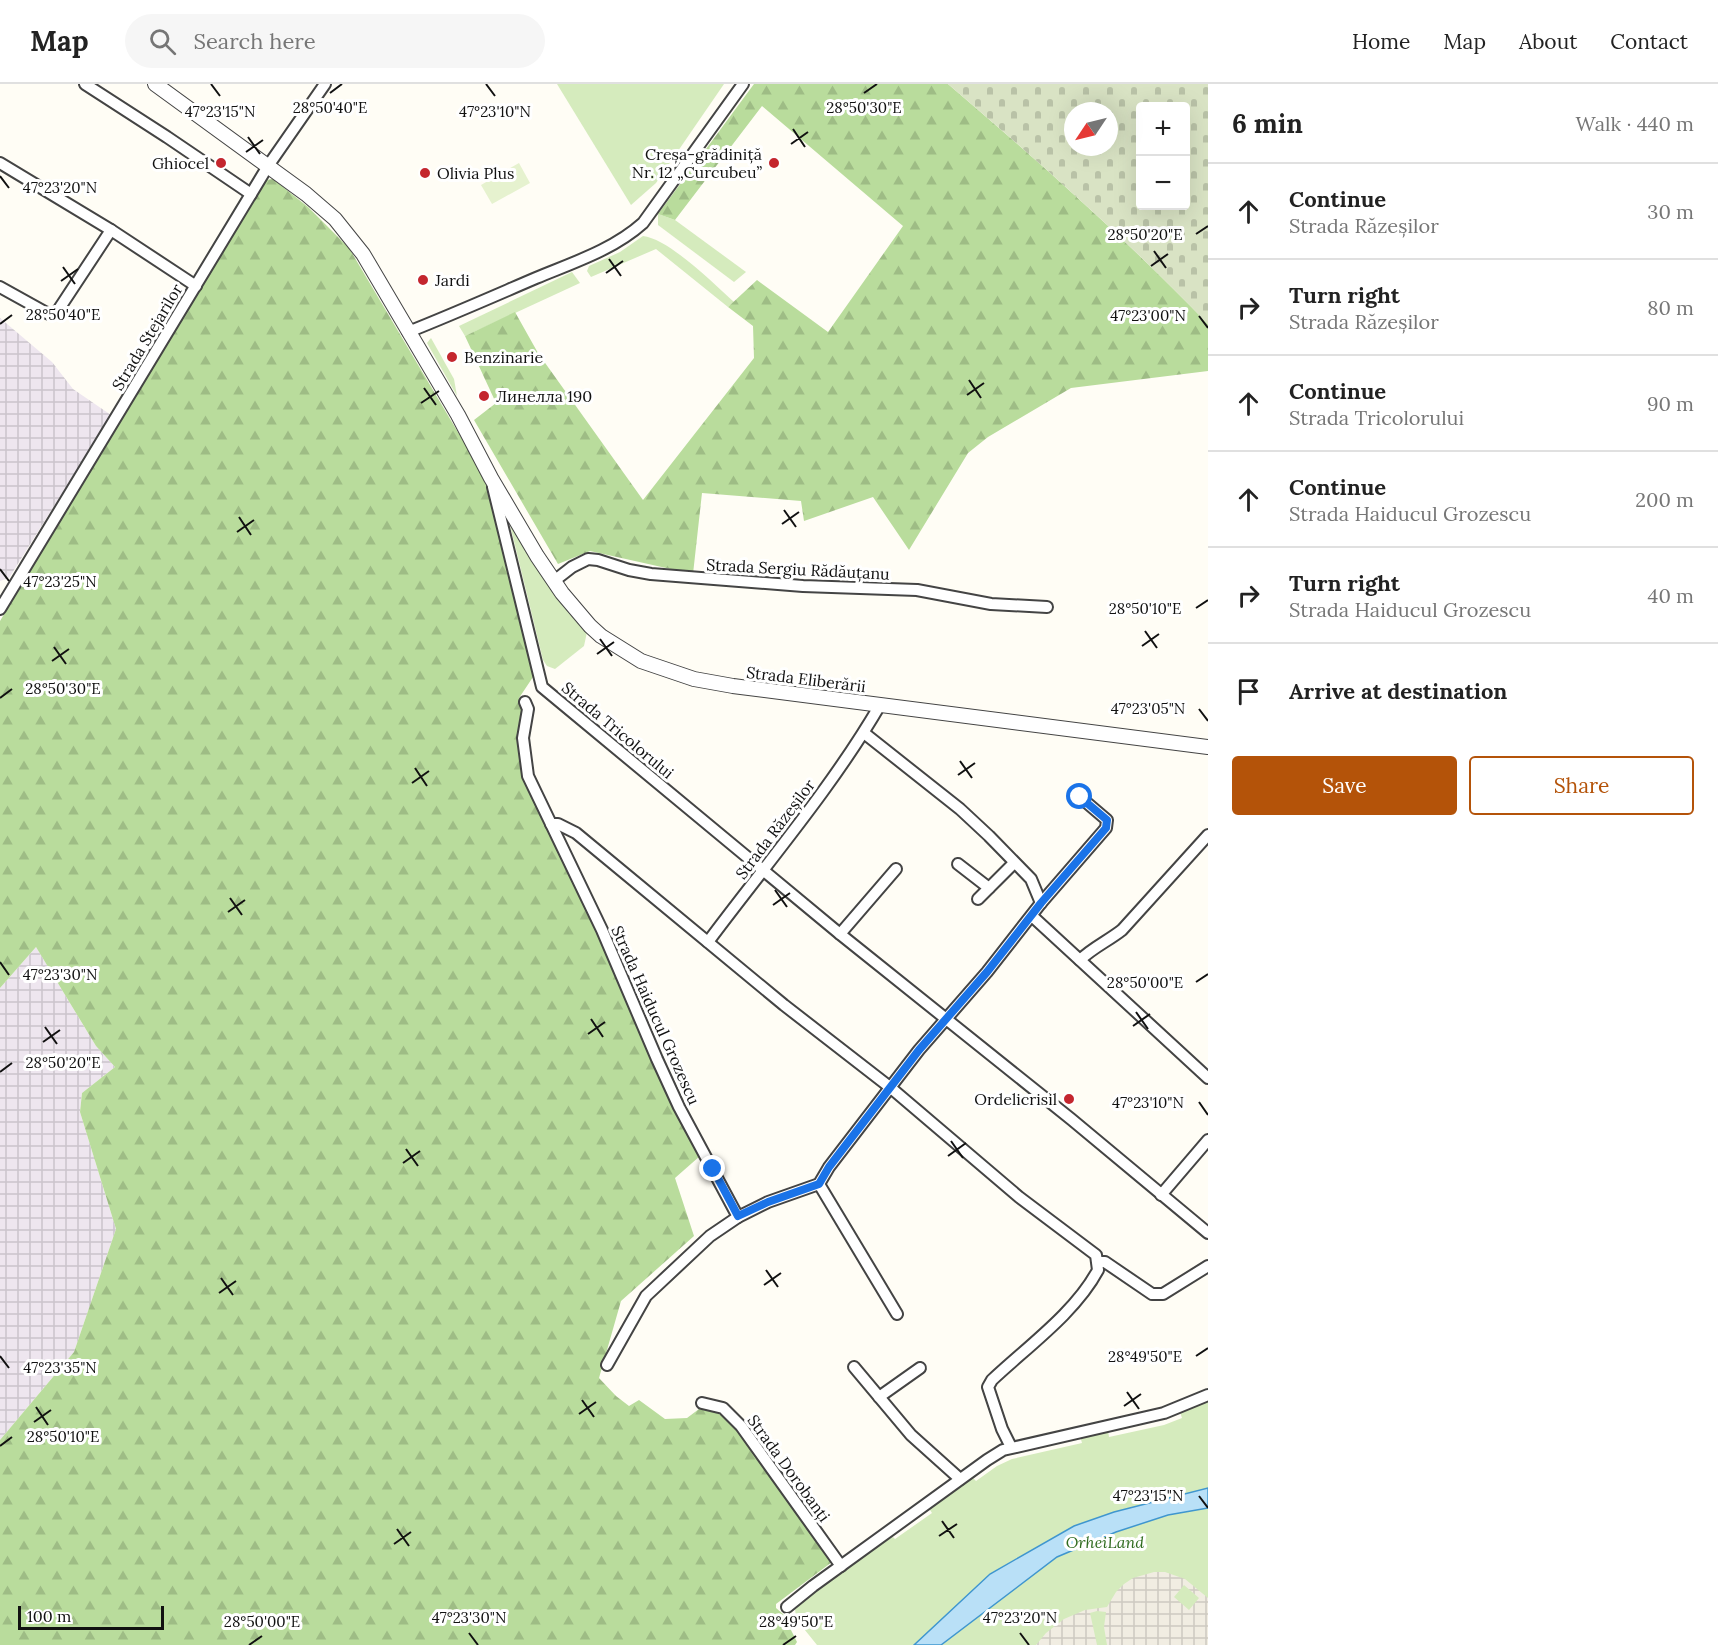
<!DOCTYPE html>
<html lang="en">
<head>
<meta charset="utf-8">
<style>
	:root { --surface:#fff; --page:#f6f6f6; --text:#222; --muted:#767676; --line:#e0e0e0; --accent:#b45309 }
	body { margin:0; font-family:Lora,serif; background:var(--page); color:var(--text) }
	.controls { position:absolute; right:18px; top:18px; display:grid; overflow:hidden; border-radius:6px; box-shadow:0 6px 24px #0002 }
	.controls button { width:54px; height:54px; display:grid; place-items:center; padding:0; border:0; border-bottom:2px solid var(--line); background:var(--surface); color:var(--text); font:30px sans-serif }
	.compass { position:absolute; left:1064px; top:18px; width:54px; height:54px; border-radius:50%; background:var(--surface); box-shadow:0 6px 24px #0002; rotate:235deg }
	.scale { position:absolute; left:18px; bottom:15px; width:146px; box-sizing:border-box; padding-left:6px; border:3px solid #111; border-top:0; font-size:16px; line-height:21px; white-space:nowrap; color:#111; -webkit-text-stroke:4px #fff; paint-order:stroke }
	.stop { position:absolute; width:18px; height:18px; margin:-14px; border:4px solid #1a73e8; border-radius:50%; background:#fff }
	.stop.end { background:#1a73e8; border-color:#fff; box-shadow:0 2px 6px #0008 }
	.list { margin:0; padding:0; list-style:none }
	h2 { display:flex; justify-content:space-between; align-items:center; height:78px; margin:0; padding:0 24px; font-size:26px }
	h2 small { font-size:20px; font-weight:400; color:var(--muted) }
	.list li { display:grid; grid-template-columns:39px 1fr auto; gap:18px; align-items:center; box-sizing:border-box; height:96px; padding:0 24px; border-top:2px solid var(--line) }
	.list b { display:block; font-size:22px; white-space:nowrap }
	.list p { margin:0; font-size:20px; white-space:nowrap; color:var(--muted) }
	.list em { font-size:20px; font-style:normal; color:var(--muted) }
	.actions { display:flex; gap:12px; padding:18px 24px }
	.actions a { flex:1; padding:14px 0; border:2px solid var(--accent); border-radius:6px; text-align:center; font-size:21px; color:var(--accent) }
	.actions .main { background:var(--accent); color:#fff }
	.icon { flex:none; width:33px; height:33px; fill:none; stroke:currentColor; stroke-width:2; stroke-linecap:round; stroke-linejoin:round }
	.map { position:relative; flex:none; width:1208px; height:1561px; overflow:hidden }
	header { display:flex; align-items:center; gap:36px; box-sizing:border-box; height:84px; padding:0 30px; background:var(--surface); border-bottom:2px solid var(--line) }
	header strong { font-size:28px }
	nav { display:flex; gap:33px; margin-inline-start:auto; font-size:21px }
	.search { width:420px; height:54px; background:var(--page); display:flex; align-items:center; gap:15px; box-sizing:border-box; padding:0 21px; border-radius:33px; color:var(--muted); font-size:22px }
	main { display:flex }
	aside { flex:1; background:var(--surface) }
	.map>svg:first-child { display:block }
</style>
</head>
<body>
<header>
<strong>Map</strong>
<div class="search"><svg class="icon" aria-label="search" viewBox="0 0 24 24"><circle cx="10" cy="10" r="6"/><path d="M15 15l6 6"/></svg>Search here</div>
<nav><a>Home</a><a>Map</a><a>About</a><a>Contact</a></nav>
</header>
<main>
<div class="map">
<svg width="1208" height="1561" viewBox="0 0 1208 1561">
	<defs>
		<pattern id="industrial-grid" width="8" height="8" patternUnits="userSpaceOnUse" patternTransform="scale(1.5)"><rect width="8" height="8" fill="#eee6ef"/><path d="M0 4h8M4 0v8" fill="none" stroke="#cbc4cc"/></pattern>
		<pattern id="forest-firs" width="22" height="20" patternUnits="userSpaceOnUse" patternTransform="scale(1.5)"><rect width="22" height="20" fill="#b9dc9c"/><path d="M5 1l3.5 6h-7zM16 11l3.5 6h-7z" fill="#9ebc85"/></pattern>
		<pattern id="cemetery-stones" width="16" height="16" patternUnits="userSpaceOnUse" patternTransform="scale(1.5)"><rect width="16" height="16" fill="#d9e3c4"/><path d="M2 7V4a2 2 0 0 1 4 0v3zM10 15v-3a2 2 0 0 1 4 0v3z" fill="#b9c2a7"/></pattern>
		<pattern id="plaza-grid" width="8" height="8" patternUnits="userSpaceOnUse" patternTransform="scale(1.5)"><rect width="8" height="8" fill="#f1ede2"/><path d="M0 4h8M4 0v8" fill="none" stroke="#cecac1"/></pattern>
	</defs>
	<rect width="100%" height="100%" fill="#fffdf5"/>
	<g fill="url(#industrial-grid)">
		<path d="M 0,234 L 52,278 L 73,305 L 111,331 L 9,494 L 0,497 Z"/>
		<path d="M 36,863 L 96,962 L 115,983 L 82,1009 L 80,1028 L 116,1145 L 74,1268 L 0,1356 L 0,904 Z"/>
	</g>
	<g fill="#d5ebbd">
		<path d="M 557,0 L 724,0 L 656,99 L 631,121 Z"/>
		<path d="M 658,130 L 675,136 L 746,188 L 734,198 L 658,141 Z"/>
		<path d="M 643,152 C 669,155 713,199 734,218 L 728,223 L 656,165 L 591,193 L 587,187 L 589,182 L 620,168 Z"/>
		<path d="M 572,188 L 580,199 L 465,252 L 459,242 Z"/>
		<path d="M 431,254 L 454,295 L 457,312 L 427,259 Z"/>
		<path d="M 510,441 L 587,548 L 584,562 L 555,585 L 547,582 L 543,576 Z"/>
		<path d="M 1208,1315 L 1208,1561 L 817,1561 L 796,1535 L 795,1524 L 804,1514 L 869,1467 L 893,1453 L 895,1455 L 932,1429 L 928,1423 L 972,1393 L 976,1397 L 997,1382 L 1012,1375 L 1082,1359 L 1080,1352 L 1108,1346 L 1109,1353 L 1164,1341 L 1182,1334 L 1180,1328 Z"/>
	</g>
	<g fill="url(#forest-firs)">
		<path d="M 754,0 L 948,0 C 1038,77 1126,155 1208,240 L 1208,287 L 1071,304 L 988,353 L 968,369 L 909,466 L 873,413 L 804,437 L 801,417 L 702,409 L 693,490 L 590,467 L 558,480 L 474,336 L 496,319 L 465,252 L 515,228 L 538,269 L 643,416 L 754,274 L 753,242 L 728,223 L 757,196 L 828,248 L 903,142 L 762,22 L 675,136 L 658,130 Z"/>
		<path d="M 273,95 L 308,123 L 349,164 L 485,394 L 533,593 L 519,614 L 522,630 L 519,657 L 525,692 L 700,1072 L 675,1094 L 694,1152 L 621,1217 L 599,1294 L 616,1312 L 629,1322 L 639,1316 L 665,1335 L 687,1334 L 699,1325 L 713,1327 L 725,1333 L 745,1356 L 832,1478 L 776,1520 L 776,1524 L 783,1530 L 797,1558 L 795,1561 L 0,1561 L 0,1356 L 74,1268 L 116,1145 L 80,1028 L 82,1009 L 115,983 L 96,962 L 36,863 L 0,904 L 0,537 L 265,96 Z"/>
	</g>
	<path fill="url(#cemetery-stones)" fill-rule="evenodd" d="M 948,0 L 1208,0 L 1208,240 C 1126,155 1038,77 948,0 ZM 1140,22 L 1186,22 L 1186,122 L 1140,122 ZM 1073,27 L 1109,27 L 1109,63 L 1073,63 Z"/>
	<path fill="#e6f2cf" d="M 519,79 L 530,99 L 492,120 L 481,101 Z"/>
	<path fill="url(#plaza-grid)" fill-rule="evenodd" d="M 1154,1488 L 1165,1488 L 1185,1495 L 1208,1514 L 1208,1561 L 1107,1561 L 1104,1543 L 1106,1528 L 1097,1527 L 1090,1529 L 1097,1561 L 1036,1561 L 1046,1549 L 1064,1535 L 1085,1526 L 1107,1523 L 1116,1508 L 1124,1500 L 1133,1494 ZM 1184,1501 L 1199,1514 L 1189,1526 L 1174,1513 Z"/>
	<path fill="#b9e0f7" stroke="#3f96cf" stroke-width="1.5" d="M 1208,1404 L 1208,1424 L 1168,1431 L 1116,1448 L 1057,1473 L 941,1561 L 914,1561 L 990,1490 L 1074,1442 L 1114,1428 Z"/>
	<g fill="none" stroke-linecap="round" stroke-linejoin="round">
		<g stroke="#444" stroke-width="14">
			<g id="minor">
				<path d="M 85,0 L 167,53 L 251,110"/>
				<path d="M 0,79 L 111,146 L 196,202"/>
				<path d="M 0,203 L 45,228 L 49,230 L 57,228 L 111,146"/>
				<path d="M 408,248 C 451,231 494,212 536,194 C 572,179 613,166 643,139 L 743,0"/>
				<path d="M 493,403 L 542,603 L 840,850 L 1071,1035 L 1208,1149"/>
				<path d="M 554,497 L 572,483 L 588,475 L 598,476 L 629,486 L 651,490 L 803,502 L 917,506 L 991,520 L 1047,523"/>
				<path d="M 0,525 L 268,82 L 325,0"/>
				<path d="M 525,618 L 528,625 L 523,654 L 528,692 L 602,846 L 657,975 L 679,1023 L 738,1133"/>
				<path d="M 864,649 L 960,725 L 989,752 L 1031,795 L 1041,819"/>
				<path d="M 551,740 L 558,740 L 576,749 L 784,921 L 891,1004 L 1019,1113 L 1096,1171 L 1098,1186 C 1075,1229 1027,1263 992,1296 L 988,1303 L 1002,1345 L 1011,1363"/>
				<path d="M 958,780 L 989,804"/>
				<path d="M 978,815 L 1014,779"/>
				<path d="M 1032,832 L 1208,994"/>
				<path d="M 840,850 L 896,785"/>
				<path d="M 708,858 C 766,780 831,705 880,621"/>
				<path d="M 1080,876 C 1092,864 1108,857 1122,846 L 1208,751"/>
				<path d="M 819,1100 L 897,1230"/>
				<path d="M 1161,1111 L 1208,1056"/>
				<path d="M 1098,1178 L 1105,1178 L 1152,1210 L 1163,1210 L 1208,1182"/>
				<path d="M 607,1281 L 646,1212 L 710,1152 L 738,1133 L 768,1118 L 819,1100 L 829,1083 L 919,966 L 987,888 L 1041,819 L 1106,744 L 1107,736 L 1080,713"/>
				<path d="M 854,1283 L 911,1351 L 960,1395"/>
				<path d="M 879,1313 L 920,1284"/>
				<path d="M 702,1319 L 723,1324 L 741,1342 L 841,1482"/>
				<path d="M 787,1523 L 813,1502 L 987,1376 L 1003,1366 L 1164,1329 L 1208,1311"/>
			</g>
		</g>
		<g stroke="#444" stroke-width="16">
			<path id="tertiary" d="M 155,0 L 306,110 L 335,135 L 363,170 L 458,331 L 491,394 L 537,472 L 562,509 L 590,542 L 601,552 L 641,577 L 694,595 L 733,602 L 1208,663"/>
		</g>
		<use href="#minor" stroke="#fff" stroke-width="10"/>
		<use href="#tertiary" stroke="#fff" stroke-width="14"/>
	</g>
	<g fill="none" stroke-linecap="round" stroke-linejoin="round">
		<path stroke="#1a73e8" stroke-width="8" d="M 713,1085 L 738,1132 L 768,1118 L 819,1100 L 829,1083 L 919,966 L 987,888 L 1041,819 L 1106,744 L 1107,736 L 1080,713"/>
	</g>
	<path fill="none" stroke="#111" stroke-width="2" d="M 211,0 L 220,12M 486,0 L 495,12M 330,9 L 342,0M 864,9 L 877,0M 793,45 L 805,63M 248,53 L 260,70M 791,60 L 808,48M 246,68 L 263,56M 0,92 L 9,104M 1196,150 L 1208,142M 1154,167 L 1166,184M 609,175 L 621,192M 1151,182 L 1168,170M 63,183 L 75,200M 606,189 L 623,177M 61,197 L 78,185M 1199,232 L 1208,244M 0,240 L 12,231M 969,296 L 981,314M 424,304 L 436,321M 967,311 L 984,299M 421,319 L 439,307M 784,426 L 796,443M 239,433 L 251,451M 782,440 L 799,428M 237,448 L 254,436M 0,485 L 9,497M 1196,524 L 1208,516M 1145,547 L 1157,564M 600,555 L 612,572M 1142,562 L 1159,550M 54,563 L 66,580M 597,570 L 614,558M 52,577 L 69,565M 0,614 L 12,605M 1199,625 L 1208,637M 960,677 L 972,694M 415,684 L 427,702M 958,691 L 975,679M 412,699 L 429,687M 775,806 L 787,823M 230,814 L 242,831M 773,821 L 790,809M 228,828 L 245,816M 0,878 L 9,891M 1196,898 L 1208,890M 1136,928 L 1148,945M 591,935 L 603,953M 1133,942 L 1150,930M 45,943 L 57,960M 588,950 L 605,938M 43,958 L 60,946M 0,988 L 12,979M 1199,1018 L 1208,1031M 951,1057 L 963,1074M 406,1065 L 418,1082M 948,1072 L 966,1059M 403,1079 L 420,1067M 766,1186 L 778,1203M 221,1194 L 233,1211M 764,1201 L 781,1189M 219,1209 L 236,1197M 0,1272 L 9,1284M 1196,1272 L 1208,1264M 1127,1308 L 1139,1325M 582,1316 L 594,1333M 1124,1322 L 1141,1310M 36,1323 L 48,1341M 579,1330 L 596,1318M 34,1338 L 51,1326M 0,1362 L 12,1353M 1199,1412 L 1208,1424M 942,1437 L 954,1454M 397,1445 L 409,1462M 939,1452 L 957,1440M 394,1460 L 411,1448M 469,1549 L 478,1561M 1020,1549 L 1029,1561M 249,1561 L 262,1552M 783,1561 L 796,1552"/>
	<g fill="#c4262e" stroke="#fff" stroke-width="2">
		<circle cx="221" cy="79" r="6"/>
		<circle cx="774" cy="79" r="6"/>
		<circle cx="425" cy="89" r="6"/>
		<circle cx="423" cy="196" r="6"/>
		<circle cx="452" cy="273" r="6"/>
		<circle cx="484" cy="312" r="6"/>
		<circle cx="1069" cy="1015" r="6"/>
	</g>
	<g text-anchor="middle" dominant-baseline="central" stroke-width="6" stroke-linejoin="round" paint-order="stroke">
		<g font-size="16" fill="#111" stroke="#fff" text-anchor="start">
			<text x="762" y="70" text-anchor="end">Creșa-grădiniță<tspan x="762" dy="18">Nr. 12 „Curcubeu”</tspan></text>
			<text x="209" y="79" text-anchor="end">Ghiocel</text>
			<text x="437" y="89">Olivia Plus</text>
			<text x="435" y="196">Jardi</text>
			<text x="464" y="273">Benzinarie</text>
			<text x="496" y="312">Линелла 190</text>
			<text x="1057" y="1015" text-anchor="end">Ordelicrisil</text>
		</g>
		<g font-size="16" fill="#111" stroke="#fff">
			<text transform="translate(147 253) rotate(-59)">Strada Stejarilor</text>
			<text transform="translate(798 485) rotate(3)">Strada Sergiu Rădăuțanu</text>
			<text transform="translate(806 595) rotate(7)">Strada Eliberării</text>
			<text transform="translate(618 646) rotate(40)">Strada Tricolorului</text>
			<text transform="translate(775 745) rotate(-53)">Strada Răzeșilor</text>
			<text transform="translate(656 931) rotate(66)">Strada Haiducul Grozescu</text>
			<text transform="translate(789 1384) rotate(54)">Strada Dorobanți</text>
		</g>
		<g font-size="16" font-style="italic" fill="#2f6b1f" stroke="#fff">
			<text x="1105" y="1458">OrheiLand</text>
		</g>
	</g>
	<g font-size="15" text-anchor="middle" fill="#111" stroke="#fff" stroke-width="6" stroke-linejoin="round" paint-order="stroke">
		<text x="864" y="29">28°50'30"E</text>
		<text x="330" y="29">28°50'40"E</text>
		<text x="220" y="33">47°23'15"N</text>
		<text x="495" y="33">47°23'10"N</text>
		<text x="60" y="109">47°23'20"N</text>
		<text x="1145" y="156">28°50'20"E</text>
		<text x="63" y="236">28°50'40"E</text>
		<text x="1148" y="237">47°23'00"N</text>
		<text x="60" y="503">47°23'25"N</text>
		<text x="1145" y="530">28°50'10"E</text>
		<text x="63" y="610">28°50'30"E</text>
		<text x="1148" y="630">47°23'05"N</text>
		<text x="60" y="896">47°23'30"N</text>
		<text x="1145" y="904">28°50'00"E</text>
		<text x="63" y="984">28°50'20"E</text>
		<text x="1148" y="1024">47°23'10"N</text>
		<text x="1145" y="1278">28°49'50"E</text>
		<text x="60" y="1289">47°23'35"N</text>
		<text x="63" y="1358">28°50'10"E</text>
		<text x="1148" y="1417">47°23'15"N</text>
		<text x="469" y="1539">47°23'30"N</text>
		<text x="1020" y="1539">47°23'20"N</text>
		<text x="262" y="1543">28°50'00"E</text>
		<text x="796" y="1543">28°49'50"E</text>
	</g>
</svg>
<div class="controls">
<button>+</button>
<button>−</button>
</div>
<svg class="compass" viewBox="-18 -18 36 36"><path d="M0-13l5 13h-10z" fill="#e53935"/><path d="M0 13l5-13h-10z" fill="#767676"/></svg>
<div class="scale">100 m</div>
<div class="stop" style="left:1080px;top:713px"></div>
<div class="stop end" style="left:713px;top:1085px"></div>
</div>
<aside>
<h2>6 min<small>Walk · 440 m</small></h2>
<ul class="list">
<li><svg class="icon" aria-label="ahead" viewBox="0 0 24 24"><path d="M12 20V5M6 11l6-6 6 6"/></svg><div><b>Continue</b><p>Strada Răzeșilor</p></div><em>30 m</em></li>
<li><svg class="icon" aria-label="right" viewBox="0 0 24 24"><path d="M7 20v-9h11M14 6l5 5-5 5"/></svg><div><b>Turn right</b><p>Strada Răzeșilor</p></div><em>80 m</em></li>
<li><svg class="icon" aria-label="ahead" viewBox="0 0 24 24"><path d="M12 20V5M6 11l6-6 6 6"/></svg><div><b>Continue</b><p>Strada Tricolorului</p></div><em>90 m</em></li>
<li><svg class="icon" aria-label="ahead" viewBox="0 0 24 24"><path d="M12 20V5M6 11l6-6 6 6"/></svg><div><b>Continue</b><p>Strada Haiducul Grozescu</p></div><em>200 m</em></li>
<li><svg class="icon" aria-label="right" viewBox="0 0 24 24"><path d="M7 20v-9h11M14 6l5 5-5 5"/></svg><div><b>Turn right</b><p>Strada Haiducul Grozescu</p></div><em>40 m</em></li>
<li><svg class="icon" aria-label="arrive" viewBox="0 0 24 24"><path d="M6 21V4h12l-3 4 3 4H6"/></svg><div><b>Arrive at destination</b></div></li>
</ul>
<div class="actions"><a class="main">Save</a><a>Share</a></div>
</aside>
</main>
</body>
</html>
